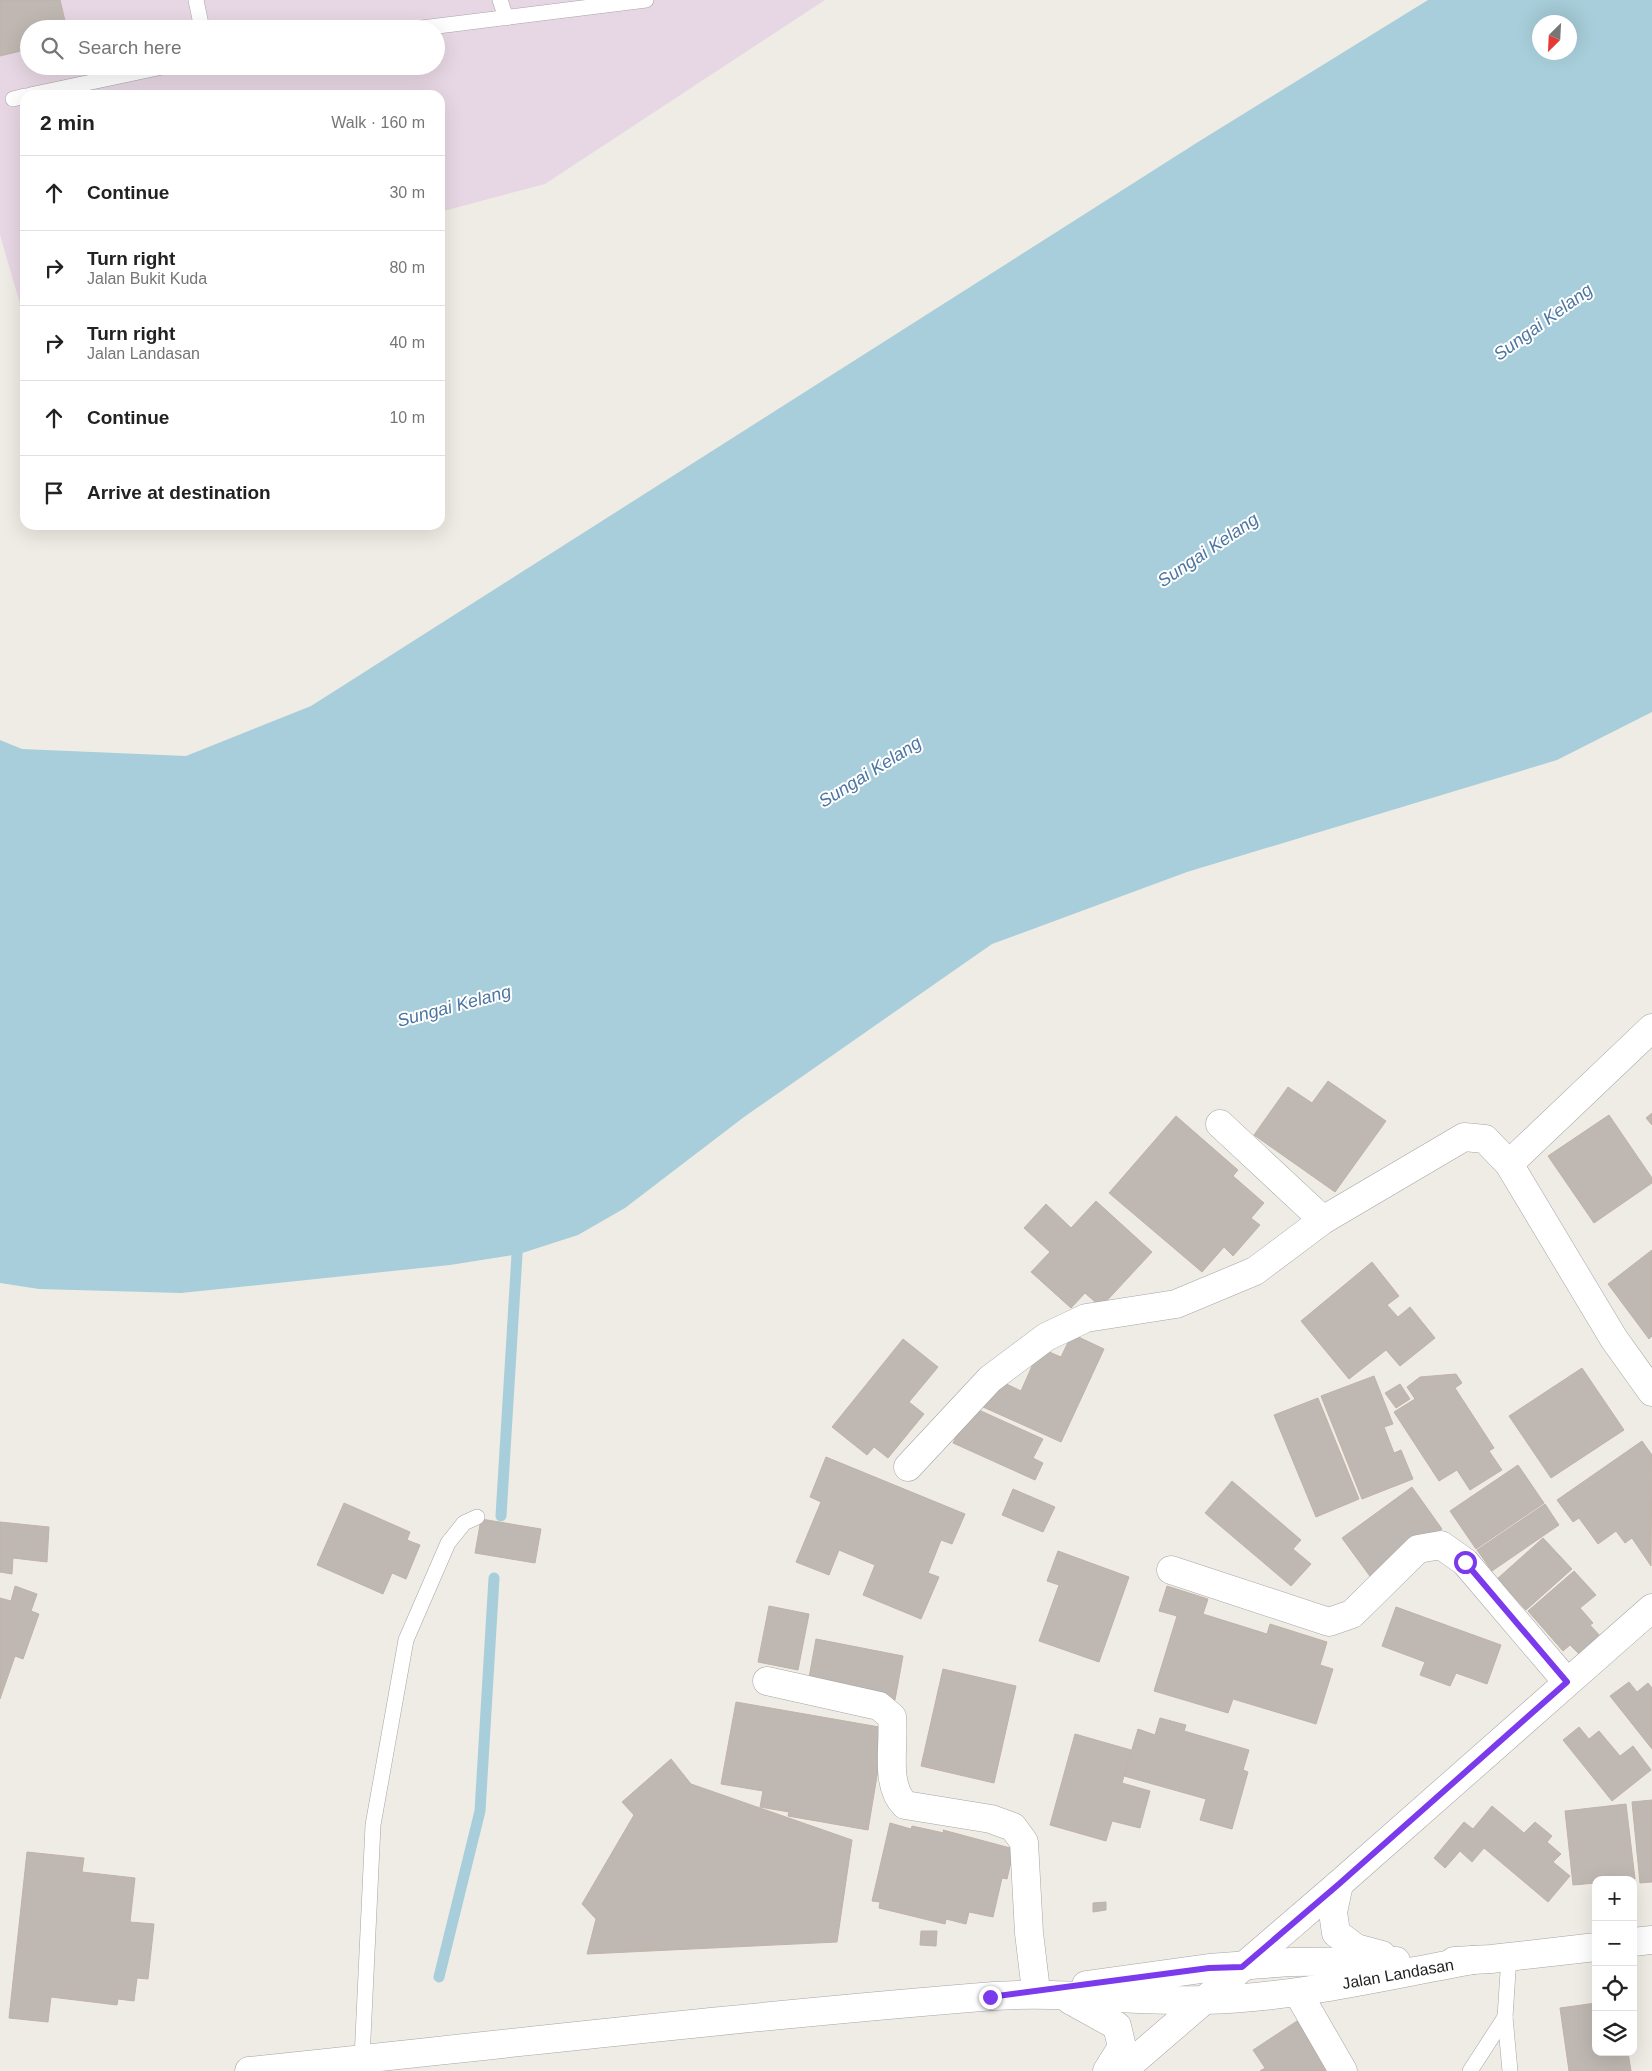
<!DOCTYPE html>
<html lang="en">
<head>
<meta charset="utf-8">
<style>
	:root { --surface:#fff; --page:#f2f2f2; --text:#222; --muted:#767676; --line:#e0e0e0 }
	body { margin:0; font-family:Arial,sans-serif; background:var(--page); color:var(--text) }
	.controls { position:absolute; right:15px; bottom:15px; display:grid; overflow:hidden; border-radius:10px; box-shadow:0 5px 20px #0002 }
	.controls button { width:45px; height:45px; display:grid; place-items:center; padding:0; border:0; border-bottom:1px solid var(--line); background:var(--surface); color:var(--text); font:25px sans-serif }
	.compass { position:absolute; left:1532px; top:15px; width:45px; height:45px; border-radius:50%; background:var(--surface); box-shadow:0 5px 20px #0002; rotate:204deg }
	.stop { position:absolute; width:15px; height:15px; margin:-11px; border:4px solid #7c3aed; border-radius:50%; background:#fff }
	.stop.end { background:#7c3aed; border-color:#fff; box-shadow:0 1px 5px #0008 }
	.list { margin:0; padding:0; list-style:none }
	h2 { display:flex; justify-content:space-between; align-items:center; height:65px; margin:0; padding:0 20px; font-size:21px }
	h2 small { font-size:16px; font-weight:400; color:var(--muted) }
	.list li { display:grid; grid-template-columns:32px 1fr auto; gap:15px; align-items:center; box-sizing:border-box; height:75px; padding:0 20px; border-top:1px solid var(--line) }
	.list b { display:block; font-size:19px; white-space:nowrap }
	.list p { margin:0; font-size:16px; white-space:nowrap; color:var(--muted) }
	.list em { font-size:16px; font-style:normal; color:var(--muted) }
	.icon { flex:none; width:28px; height:28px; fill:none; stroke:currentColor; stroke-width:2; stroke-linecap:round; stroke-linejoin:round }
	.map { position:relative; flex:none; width:1652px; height:2071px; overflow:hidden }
	.search { position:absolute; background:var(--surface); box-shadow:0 5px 20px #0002; left:20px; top:20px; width:425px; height:55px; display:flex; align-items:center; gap:12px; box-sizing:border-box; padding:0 18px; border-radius:28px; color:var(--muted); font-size:19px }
	.panel { position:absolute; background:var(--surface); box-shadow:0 5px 20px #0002; left:20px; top:90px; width:425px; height:440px; border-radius:15px }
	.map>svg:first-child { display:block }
</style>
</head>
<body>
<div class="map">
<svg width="1652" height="2071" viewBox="0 0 1652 2071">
	<rect width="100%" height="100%" fill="#efece5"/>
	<path fill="#e7d7e4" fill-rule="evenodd" d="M 0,0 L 825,0 L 545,184 L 440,212 L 440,95 L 25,95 L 25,321 L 0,235 ZM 29,29 L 436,29 L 436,66 L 29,66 Z"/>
	<path fill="#a7ceda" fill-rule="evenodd" d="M 1428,0 L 1652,0 L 1652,712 L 1557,760 L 1187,872 L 992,944 L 744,1117 L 625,1208 L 578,1235 L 519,1254 L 450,1265 L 181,1293 L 39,1289 L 0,1283 L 0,740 L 22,749 L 186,756 L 311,706 L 1198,142 ZM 1540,22 L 1570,22 L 1570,52 L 1540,52 Z"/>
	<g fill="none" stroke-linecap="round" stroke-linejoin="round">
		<g stroke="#a7ceda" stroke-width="11">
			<path d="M 501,1516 L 518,1238"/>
			<path d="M 439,1977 L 480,1811 L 494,1578"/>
		</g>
	</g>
	<g fill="#bfb7b1" stroke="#c0b3a8">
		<path d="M 0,0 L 60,0 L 67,29 L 29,29 L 29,49 L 0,56 Z"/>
		<path d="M 1328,1081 L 1386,1121 L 1335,1192 L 1254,1135 L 1288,1087 L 1312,1103 Z"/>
		<path d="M 1652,1113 L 1652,1125 L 1646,1118 Z"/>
		<path d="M 1609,1115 L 1652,1178 L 1652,1183 L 1594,1223 L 1548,1156 Z"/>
		<path d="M 1176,1116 L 1238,1170 L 1233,1176 L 1264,1203 L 1251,1218 L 1260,1225 L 1233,1256 L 1224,1247 L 1202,1272 L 1109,1193 Z"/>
		<path d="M 1096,1201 L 1152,1252 L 1101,1307 L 1085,1293 L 1071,1308 L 1031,1272 L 1050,1252 L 1024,1228 L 1046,1204 L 1071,1228 Z"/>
		<path d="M 1652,1250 L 1652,1336 L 1649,1339 L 1608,1284 Z"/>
		<path d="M 1372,1262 L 1399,1296 L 1387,1305 L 1398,1317 L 1410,1307 L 1435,1338 L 1400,1366 L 1386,1350 L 1349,1379 L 1301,1321 Z"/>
		<path d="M 1072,1334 L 1104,1349 L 1061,1442 L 983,1407 L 996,1379 L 1021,1391 L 1040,1348 L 1061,1357 Z"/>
		<path d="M 903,1339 L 938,1367 L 909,1402 L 924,1414 L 888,1458 L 874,1447 L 867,1455 L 832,1427 Z"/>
		<path d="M 1582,1368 L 1624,1430 L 1551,1478 L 1509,1416 Z"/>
		<path d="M 1456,1374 L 1462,1383 L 1455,1388 L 1494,1448 L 1489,1451 L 1502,1470 L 1470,1490 L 1457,1470 L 1439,1481 L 1394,1412 L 1415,1399 L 1407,1387 L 1420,1377 Z"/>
		<path d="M 1374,1376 L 1393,1424 L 1384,1427 L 1394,1453 L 1401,1450 L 1413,1479 L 1362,1499 L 1321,1396 Z"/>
		<path d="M 1400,1384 L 1410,1399 L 1396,1408 L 1385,1393 Z"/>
		<path d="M 1318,1398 L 1359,1499 L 1316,1517 L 1274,1415 Z"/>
		<path d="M 970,1406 L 1043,1439 L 1033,1458 L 1043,1463 L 1035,1480 L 953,1443 Z"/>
		<path d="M 1642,1441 L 1652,1455 L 1651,1566 L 1632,1538 L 1625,1543 L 1616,1531 L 1598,1544 L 1579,1518 L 1573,1522 L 1557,1500 Z"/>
		<path d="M 826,1457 L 965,1514 L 952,1544 L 941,1540 L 928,1573 L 939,1577 L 921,1619 L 863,1595 L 875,1565 L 839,1550 L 829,1575 L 796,1562 L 821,1502 L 810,1497 Z"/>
		<path d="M 1518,1465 L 1544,1503 L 1476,1549 L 1450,1511 Z"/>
		<path d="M 1232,1481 L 1301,1540 L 1293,1549 L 1311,1564 L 1291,1586 L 1205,1513 Z"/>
		<path d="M 1412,1487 L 1442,1529 L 1372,1579 L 1342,1538 Z"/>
		<path d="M 1013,1489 L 1055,1507 L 1043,1532 L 1002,1515 Z"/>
		<path d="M 344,1503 L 410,1532 L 407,1540 L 420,1545 L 406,1579 L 392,1573 L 383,1594 L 317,1565 Z"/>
		<path d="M 1545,1504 L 1559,1525 L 1492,1571 L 1477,1550 Z"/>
		<path d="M 481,1519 L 541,1529 L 535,1563 L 475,1553 Z"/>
		<path d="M 0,1522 L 49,1527 L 47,1562 L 13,1558 L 12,1574 L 0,1572 Z"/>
		<path d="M 1543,1538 L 1572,1569 L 1526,1610 L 1497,1579 Z"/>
		<path d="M 1058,1551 L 1129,1577 L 1099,1662 L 1039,1641 L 1059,1585 L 1047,1581 Z"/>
		<path d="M 1574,1571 L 1596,1595 L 1580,1608 L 1593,1623 L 1590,1625 L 1602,1638 L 1581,1656 L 1570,1645 L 1563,1651 L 1528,1611 Z"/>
		<path d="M 15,1586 L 37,1594 L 31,1611 L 39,1614 L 23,1659 L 15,1656 L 0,1699 L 0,1598 L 11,1601 Z"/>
		<path d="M 1167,1586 L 1208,1599 L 1203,1614 L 1267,1634 L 1270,1624 L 1327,1642 L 1320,1665 L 1333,1669 L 1316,1724 L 1233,1699 L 1228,1713 L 1154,1691 L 1177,1616 L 1159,1611 Z"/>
		<path d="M 769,1606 L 809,1614 L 798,1670 L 758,1662 Z"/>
		<path d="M 1396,1607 L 1501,1645 L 1487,1684 L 1456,1673 L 1450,1686 L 1420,1675 L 1425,1662 L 1382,1646 Z"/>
		<path d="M 816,1639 L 903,1656 L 895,1700 L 808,1683 Z"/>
		<path d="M 943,1669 L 1016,1686 L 994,1783 L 921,1766 Z"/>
		<path d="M 1629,1682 L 1637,1692 L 1648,1683 L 1652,1688 L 1652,1749 L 1610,1696 Z"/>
		<path d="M 736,1702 L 885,1728 L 868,1830 L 788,1816 L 789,1812 L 760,1807 L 763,1791 L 721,1784 Z"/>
		<path d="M 1160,1718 L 1186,1725 L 1184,1731 L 1249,1750 L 1243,1770 L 1248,1772 L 1232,1829 L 1200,1820 L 1206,1799 L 1124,1776 L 1138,1729 L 1155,1735 Z"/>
		<path d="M 1579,1727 L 1589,1739 L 1599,1731 L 1620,1756 L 1633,1746 L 1651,1770 L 1612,1801 L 1563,1740 Z"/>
		<path d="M 1075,1734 L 1131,1750 L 1122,1783 L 1150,1791 L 1140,1828 L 1112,1821 L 1106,1841 L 1050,1825 Z"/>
		<path d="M 671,1759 L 691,1784 L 852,1840 L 837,1942 L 587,1954 L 596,1919 L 582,1904 L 634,1815 L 622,1802 Z"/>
		<path d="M 1652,1800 L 1652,1882 L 1640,1883 L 1632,1802 Z"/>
		<path d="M 1626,1804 L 1635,1879 L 1596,1880 L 1596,1883 L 1573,1885 L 1565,1811 Z"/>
		<path d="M 1492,1806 L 1524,1833 L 1535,1822 L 1552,1836 L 1547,1842 L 1561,1854 L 1553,1862 L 1570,1876 L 1548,1902 L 1484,1848 L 1472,1862 L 1460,1851 L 1445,1868 L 1434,1858 L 1464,1822 L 1473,1829 Z"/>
		<path d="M 890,1823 L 911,1829 L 912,1826 L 944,1833 L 943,1830 L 1014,1849 L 1007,1879 L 1002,1878 L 993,1917 L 969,1912 L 966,1924 L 946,1919 L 945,1924 L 879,1908 L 880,1902 L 872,1901 Z"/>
		<path d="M 27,1852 L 84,1858 L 82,1872 L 135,1878 L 130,1922 L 154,1924 L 148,1979 L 137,1978 L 134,2001 L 118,1999 L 117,2005 L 51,1997 L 48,2022 L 9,2018 Z"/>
		<path d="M 1106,1902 L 1106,1910 L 1093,1912 L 1093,1903 Z"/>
		<path d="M 921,1931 L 937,1931 L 936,1946 L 920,1945 Z"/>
		<path d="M 1596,2003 L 1596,2052 L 1628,2052 L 1631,2071 L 1569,2071 L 1560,2008 Z"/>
		<path d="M 1297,2021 L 1331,2071 L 1260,2071 L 1265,2068 L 1253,2050 Z"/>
	</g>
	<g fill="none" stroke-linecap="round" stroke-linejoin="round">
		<g stroke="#a5a5a5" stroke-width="16">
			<g id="service">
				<path d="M 196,0 L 202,29"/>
				<path d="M 500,0 L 506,18"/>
				<path d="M 414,29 L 646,0"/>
				<path d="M 30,95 L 167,66"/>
				<path d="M 13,99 L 25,96"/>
				<path d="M 1509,1957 L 1505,2017 L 1510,2071"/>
				<path d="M 362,2059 L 373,1825 L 406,1640 L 448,1543 L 464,1523 L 477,1517"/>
				<path d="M 1470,2071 L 1505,2017"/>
			</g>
		</g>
		<g stroke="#a5a5a5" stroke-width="29">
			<g id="minor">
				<path d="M 1220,1124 L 1323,1220"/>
				<path d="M 1509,1164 L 1652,1028"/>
				<path d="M 908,1467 L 990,1379 L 1046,1337 L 1086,1318 L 1176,1304 L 1255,1271 L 1323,1220 L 1464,1137 L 1485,1139 L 1509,1164 L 1614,1339 L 1652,1392"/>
				<path d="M 1171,1570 L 1329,1622 L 1352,1614 L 1418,1549 L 1441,1545 L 1465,1562 L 1567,1682"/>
				<path d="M 767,1681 L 879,1706 L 892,1717 C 895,1745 884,1784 905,1805 L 991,1819 L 1013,1827 L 1024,1842 L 1029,1933 L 1036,1991"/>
				<path d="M 1298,1993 L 1343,2071"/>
			</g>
		</g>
		<g stroke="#a5a5a5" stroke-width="29">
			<g id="tertiary">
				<path d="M 1339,1884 L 1333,1912 L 1336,1933 L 1356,1948 L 1382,1955"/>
				<path d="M 1633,1942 L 1652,1940"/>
				<path d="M 1454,1961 L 1491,1959 L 1596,1947"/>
				<path d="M 1086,1985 L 1209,1968 L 1291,1962 L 1396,1961"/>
				<path d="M 1070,2000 L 1117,2026 L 1122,2047 L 1107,2071"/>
				<path d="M 249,2071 C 497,2045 745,2016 994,1996 C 1064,1991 1134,2002 1204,2000 C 1295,1998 1384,1976 1473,1960"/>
				<path d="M 1122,2071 L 1339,1884 L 1652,1608"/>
			</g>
		</g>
		<use href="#service" stroke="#fff" stroke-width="15"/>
		<use href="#minor" stroke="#fff" stroke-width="28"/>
		<use href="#tertiary" stroke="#fff" stroke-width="28"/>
	</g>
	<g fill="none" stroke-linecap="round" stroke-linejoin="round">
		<path stroke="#7c3aed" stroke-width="6" d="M 990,1997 L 1209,1968 L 1242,1967 L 1339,1884 L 1567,1682 L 1465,1562"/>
	</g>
	<g text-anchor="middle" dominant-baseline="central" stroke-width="4" stroke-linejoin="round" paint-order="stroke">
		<g font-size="16" fill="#1e1e1e" stroke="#fff">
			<text transform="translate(1398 1974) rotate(-10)">Jalan Landasan</text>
		</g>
		<g font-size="18" font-style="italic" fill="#4c76a1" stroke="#fff">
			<text transform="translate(1543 322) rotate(-36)">Sungai Kelang</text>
			<text transform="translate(1208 550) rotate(-34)">Sungai Kelang</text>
			<text transform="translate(870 772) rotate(-32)">Sungai Kelang</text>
			<text transform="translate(454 1006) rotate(-15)">Sungai Kelang</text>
		</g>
	</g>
</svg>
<div class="controls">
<button>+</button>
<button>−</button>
<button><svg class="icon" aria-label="locate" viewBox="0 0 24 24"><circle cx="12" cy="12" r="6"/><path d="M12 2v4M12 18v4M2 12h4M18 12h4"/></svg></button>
<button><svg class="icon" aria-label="layers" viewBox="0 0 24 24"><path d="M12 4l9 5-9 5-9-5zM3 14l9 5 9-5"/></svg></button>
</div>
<svg class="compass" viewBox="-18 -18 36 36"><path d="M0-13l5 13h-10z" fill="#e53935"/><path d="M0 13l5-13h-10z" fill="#767676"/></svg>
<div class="stop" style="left:1465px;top:1562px"></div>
<div class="stop end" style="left:990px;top:1997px"></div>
<div class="search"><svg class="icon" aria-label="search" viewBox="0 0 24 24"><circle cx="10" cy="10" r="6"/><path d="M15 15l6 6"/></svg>Search here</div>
<section class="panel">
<h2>2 min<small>Walk · 160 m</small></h2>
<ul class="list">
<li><svg class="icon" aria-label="ahead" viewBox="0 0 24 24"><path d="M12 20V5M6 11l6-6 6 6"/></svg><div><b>Continue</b></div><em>30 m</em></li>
<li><svg class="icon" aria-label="right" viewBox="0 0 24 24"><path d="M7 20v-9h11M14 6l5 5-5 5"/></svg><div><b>Turn right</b><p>Jalan Bukit Kuda</p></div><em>80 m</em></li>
<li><svg class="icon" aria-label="right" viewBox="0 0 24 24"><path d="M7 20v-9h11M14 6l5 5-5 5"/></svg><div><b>Turn right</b><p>Jalan Landasan</p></div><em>40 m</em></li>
<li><svg class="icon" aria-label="ahead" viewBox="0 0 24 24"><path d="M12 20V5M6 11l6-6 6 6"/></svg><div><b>Continue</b></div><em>10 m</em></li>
<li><svg class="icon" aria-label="arrive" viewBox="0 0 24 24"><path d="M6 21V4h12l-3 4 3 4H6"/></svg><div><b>Arrive at destination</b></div></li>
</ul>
</section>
</div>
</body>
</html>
